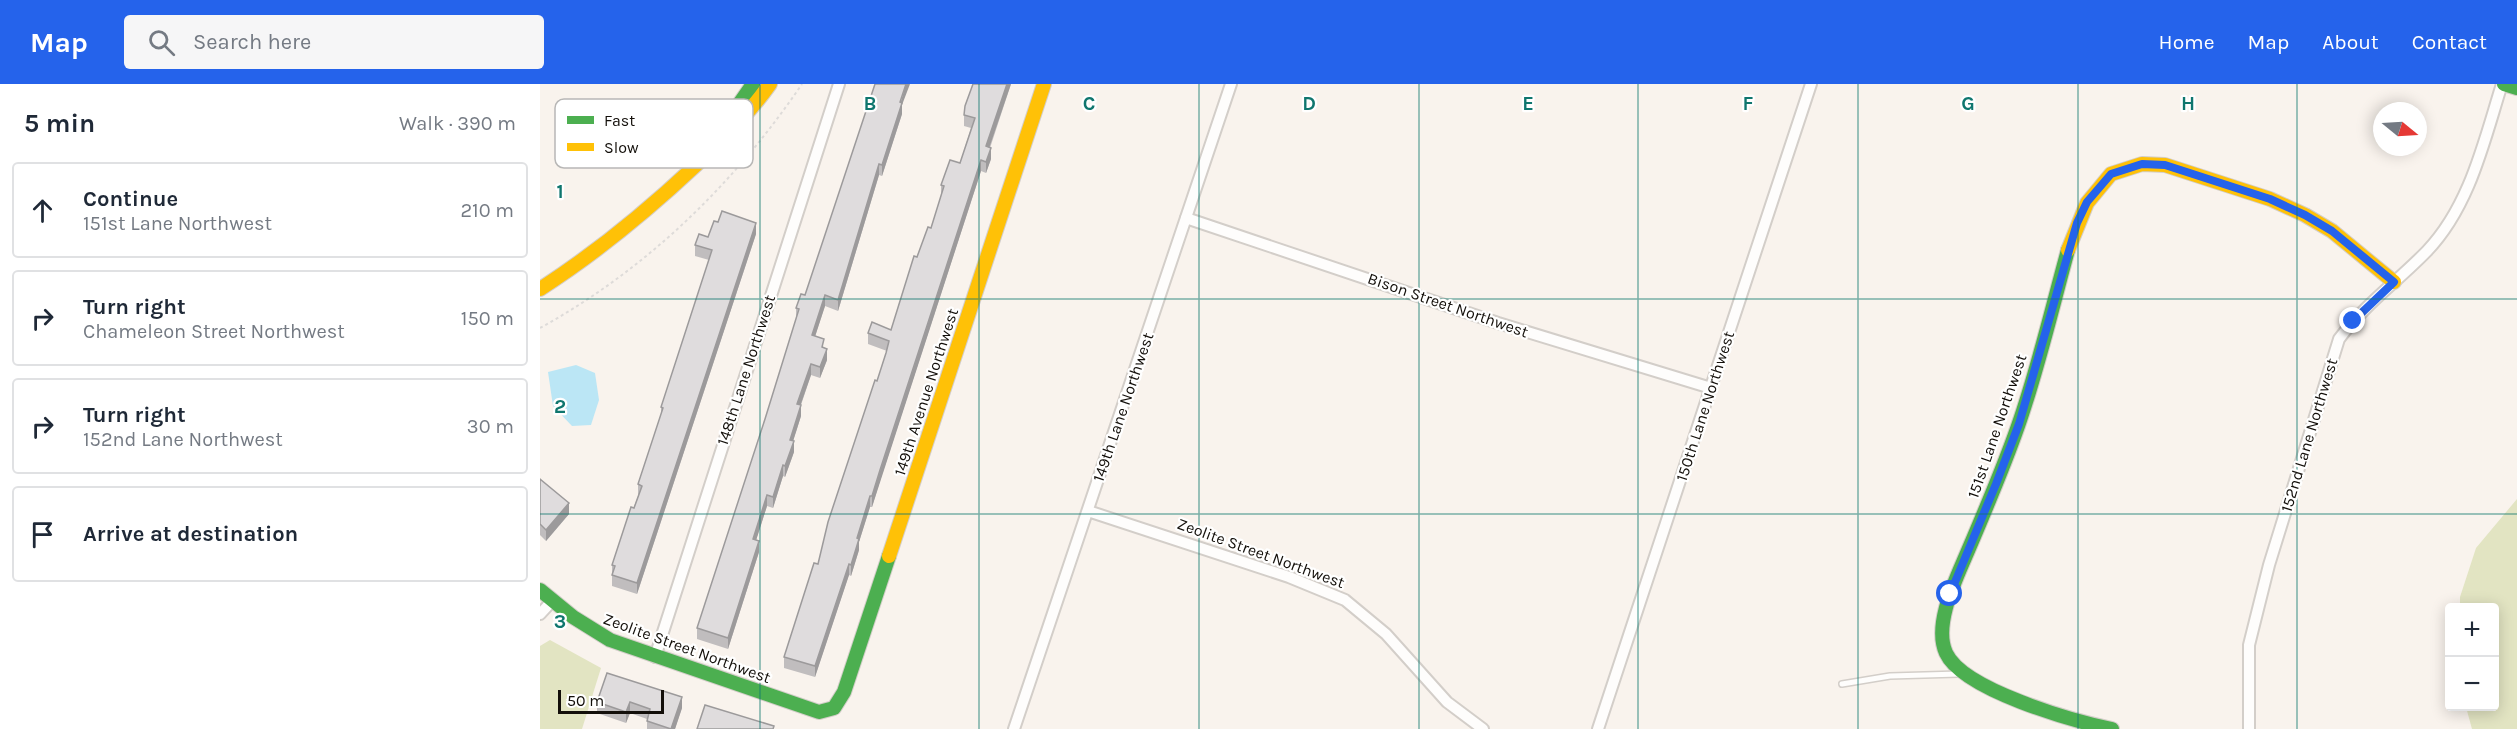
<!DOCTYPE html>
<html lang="en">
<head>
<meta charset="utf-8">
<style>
	:root { --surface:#fff; --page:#f6f6f7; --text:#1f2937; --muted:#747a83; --line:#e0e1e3; --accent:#2563eb }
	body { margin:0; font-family:Karla,sans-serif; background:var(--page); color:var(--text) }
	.controls { position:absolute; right:18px; bottom:18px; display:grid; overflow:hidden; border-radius:6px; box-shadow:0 3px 15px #0003 }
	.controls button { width:54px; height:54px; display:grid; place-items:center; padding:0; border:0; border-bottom:2px solid var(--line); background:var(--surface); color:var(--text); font:30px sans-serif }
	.compass { position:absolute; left:1833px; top:18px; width:54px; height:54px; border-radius:50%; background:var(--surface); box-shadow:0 3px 15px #0003; rotate:108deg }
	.scale { position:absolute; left:18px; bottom:15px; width:106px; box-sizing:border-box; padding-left:6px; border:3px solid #130f0a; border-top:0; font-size:16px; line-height:21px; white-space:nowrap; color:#130f0a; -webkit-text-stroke:4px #fff; paint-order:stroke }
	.stop { position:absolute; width:18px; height:18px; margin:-14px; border:4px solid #2563eb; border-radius:50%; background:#fff }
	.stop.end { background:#2563eb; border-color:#fff; box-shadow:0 2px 6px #0008 }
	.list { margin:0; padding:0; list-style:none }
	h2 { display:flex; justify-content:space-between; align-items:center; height:78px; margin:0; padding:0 24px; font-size:26px }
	h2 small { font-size:20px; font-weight:400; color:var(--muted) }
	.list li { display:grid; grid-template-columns:39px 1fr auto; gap:18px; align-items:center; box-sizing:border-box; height:96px; margin:0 12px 12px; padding:0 12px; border:2px solid var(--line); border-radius:6px }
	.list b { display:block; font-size:22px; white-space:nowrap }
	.list p { margin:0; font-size:20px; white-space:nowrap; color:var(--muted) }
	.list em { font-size:20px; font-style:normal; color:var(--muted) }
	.icon { flex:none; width:33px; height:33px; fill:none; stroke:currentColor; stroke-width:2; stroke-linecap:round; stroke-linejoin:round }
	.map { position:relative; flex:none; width:1977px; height:645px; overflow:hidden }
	header { display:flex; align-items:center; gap:36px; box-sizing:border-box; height:84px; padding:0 30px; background:var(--accent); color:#fff }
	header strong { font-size:28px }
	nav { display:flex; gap:33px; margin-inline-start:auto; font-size:21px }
	.search { width:420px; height:54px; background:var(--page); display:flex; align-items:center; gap:15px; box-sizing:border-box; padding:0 21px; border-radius:6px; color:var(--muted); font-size:22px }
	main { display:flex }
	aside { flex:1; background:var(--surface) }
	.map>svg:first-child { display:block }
</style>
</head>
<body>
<header>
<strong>Map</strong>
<div class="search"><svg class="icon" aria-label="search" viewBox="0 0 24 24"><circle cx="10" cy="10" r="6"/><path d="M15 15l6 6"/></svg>Search here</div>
<nav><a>Home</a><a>Map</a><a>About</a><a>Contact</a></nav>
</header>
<main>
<aside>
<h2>5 min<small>Walk · 390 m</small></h2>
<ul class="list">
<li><svg class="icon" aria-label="ahead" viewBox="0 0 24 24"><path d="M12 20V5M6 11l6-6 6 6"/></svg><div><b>Continue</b><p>151st Lane Northwest</p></div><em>210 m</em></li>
<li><svg class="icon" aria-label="right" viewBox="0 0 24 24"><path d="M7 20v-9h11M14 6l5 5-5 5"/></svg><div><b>Turn right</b><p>Chameleon Street Northwest</p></div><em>150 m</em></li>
<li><svg class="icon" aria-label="right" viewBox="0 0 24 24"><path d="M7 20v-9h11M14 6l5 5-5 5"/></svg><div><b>Turn right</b><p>152nd Lane Northwest</p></div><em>30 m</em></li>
<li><svg class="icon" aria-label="arrive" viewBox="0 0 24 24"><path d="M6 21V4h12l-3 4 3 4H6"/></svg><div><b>Arrive at destination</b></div></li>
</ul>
</aside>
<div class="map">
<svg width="1977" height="645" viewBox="0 0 1977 645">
	<rect width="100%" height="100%" fill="#f9f3ed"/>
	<g fill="#e2e4c2">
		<path d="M 1977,415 L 1977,645 L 1932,645 L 1926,623 L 1954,622 L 1954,524 L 1920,523 L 1920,513 L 1936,464 Z"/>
		<path d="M 10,556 L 61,584 L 42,645 L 0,645 L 0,562 Z"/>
	</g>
	<path fill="#bbe6f5" d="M 36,281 L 55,289 L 59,316 L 51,341 L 32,342 L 13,322 L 8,288 Z"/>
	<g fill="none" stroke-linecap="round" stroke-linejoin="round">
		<g stroke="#d3cec9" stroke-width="8">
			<path id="lane" d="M 1302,600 L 1350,592 L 1419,590"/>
		</g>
		<g stroke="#d3cec9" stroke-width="14">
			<g id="street">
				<path d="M 646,134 L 958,239 L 1171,304"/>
				<path d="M 548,427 L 749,493 L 805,516 L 846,550 L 907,618 L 943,645"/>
				<path d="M 0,530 L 12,517"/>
				<path d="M 115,573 L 299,0"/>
				<path d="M 474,645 L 691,0"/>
				<path d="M 1058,645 L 1271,0"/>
				<path d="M 1709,645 L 1709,561 L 1729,481 L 1799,255 C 1824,221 1858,197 1887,167 C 1930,122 1944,57 1962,0"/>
			</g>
		</g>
		<g stroke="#d3cec9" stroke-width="16">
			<g id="fast">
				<path d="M 1964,0 L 1977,4"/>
				<path d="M 176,53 L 213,0"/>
				<path d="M 1528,166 C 1512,224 1498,285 1478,342 C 1463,385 1445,427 1427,469 C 1416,495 1393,541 1406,569 C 1423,606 1533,637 1572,645"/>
				<path d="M 0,506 L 33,533 L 70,556 L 279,628 L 294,624 L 304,608 L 349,472"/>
			</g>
		</g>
		<g stroke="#d3cec9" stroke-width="16">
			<g id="slow">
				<path d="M 1528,166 L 1547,119 L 1571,90 L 1602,80 L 1625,81 L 1730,115 L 1765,131 L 1792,147 L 1854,198"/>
				<path d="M 0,205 C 56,169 107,127 155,82 C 182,56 208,31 230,0"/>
				<path d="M 349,472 L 504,0"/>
			</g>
		</g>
		<path stroke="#dedbd9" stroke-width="2" stroke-dasharray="3 3" stroke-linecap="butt" d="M 0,244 C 107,185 194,100 262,0"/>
		<use href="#lane" stroke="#fefdfc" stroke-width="5"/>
		<use href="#street" stroke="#fefdfc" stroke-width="10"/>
		<use href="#fast" stroke="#4caf50" stroke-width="14"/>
		<use href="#slow" stroke="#ffc107" stroke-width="14"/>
	</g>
	<g fill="#c0bdbe">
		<path d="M 471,0 L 450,64 L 451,75 L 446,89 L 441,87 L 340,397 L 332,423 L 330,423 L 319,458 L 319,466 L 311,492 L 309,491 L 275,593 L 244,584 L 244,573 L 278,480 L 347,267 L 328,260 L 328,249 L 351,246 L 377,173 L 391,144 L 401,112 L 401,101 L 420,79 L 431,44 L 424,42 L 424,31 Z"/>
		<path d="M 362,21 L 362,30 L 342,92 L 339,91 L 298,227 L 285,222 L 275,252 L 284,264 L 287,276 L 280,294 L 271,291 L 261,321 L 261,332 L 253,357 L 254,368 L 245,393 L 243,392 L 233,424 L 227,422 L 216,456 L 219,468 L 188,565 L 157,555 L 157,544 L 225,335 L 256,235 L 256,224 L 265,211 Z"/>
		<path d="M 216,150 L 97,510 L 72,502 L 72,481 L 98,412 L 98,400 L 121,331 L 121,323 L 169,176 L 155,172 L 155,161 L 168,153 Z"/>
		<path d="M 0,395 L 29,430 L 6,457 L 0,451 Z"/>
		<path d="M 67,589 L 142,624 L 135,645 L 107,645 L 107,635 L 90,629 L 86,639 L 57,629 L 57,618 Z"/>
	</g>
	<g fill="#9c9a9b">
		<path d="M 366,0 L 370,0 L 362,21 L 362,30 L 342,92 L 342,81 Z"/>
		<path d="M 467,0 L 471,0 L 446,73 L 446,62 Z"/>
		<path d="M 451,64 L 451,75 L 446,89 L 446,78 Z"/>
		<path d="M 441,76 L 441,87 L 332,423 L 332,412 Z"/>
		<path d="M 339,80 L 339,91 L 298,227 L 298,216 Z"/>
		<path d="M 216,139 L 216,150 L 97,510 L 97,499 Z"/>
		<path d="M 285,211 L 285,222 L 272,262 L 272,251 Z"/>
		<path d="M 287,265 L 287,276 L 280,294 L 280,283 Z"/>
		<path d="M 271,280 L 271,291 L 257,331 L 257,320 Z"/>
		<path d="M 261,321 L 261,332 L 250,367 L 250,356 Z"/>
		<path d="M 254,357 L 254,368 L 245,393 L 245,382 Z"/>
		<path d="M 243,381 L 243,392 L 233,424 L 233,413 Z"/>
		<path d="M 227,411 L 227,422 L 213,466 L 213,455 Z"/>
		<path d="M 330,412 L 330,423 L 319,458 L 319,466 L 311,492 L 311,481 L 317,454 Z"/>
		<path d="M 29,419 L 29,430 L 6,457 L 6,446 Z"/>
		<path d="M 219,457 L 219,468 L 188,565 L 188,554 Z"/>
		<path d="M 309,480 L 309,491 L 275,593 L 275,582 Z"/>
		<path d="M 142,613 L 142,624 L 135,645 L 131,645 Z"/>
		<path d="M 90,618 L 90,629 L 86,639 L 86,628 Z"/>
	</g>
	<g fill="#dfdcdd" stroke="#9c9a9b" stroke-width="1.5">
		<path d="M 335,0 L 366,0 L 360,18 L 362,19 L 342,81 L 339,80 L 298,216 L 285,211 L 272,251 L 284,255 L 282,263 L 287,265 L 280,283 L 271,280 L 257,320 L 261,321 L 250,356 L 254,357 L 245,382 L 243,381 L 233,413 L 227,411 L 213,455 L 219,457 L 188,554 L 157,544 L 225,335 L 259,225 L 256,224 L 261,210 L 265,211 Z"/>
		<path d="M 433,0 L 467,0 L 446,62 L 451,64 L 446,78 L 441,76 L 340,386 L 332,412 L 330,412 L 317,454 L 319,455 L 311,481 L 309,480 L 275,582 L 244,573 L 274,479 L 278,480 L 288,438 L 335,296 L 337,297 L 346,269 L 349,257 L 328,249 L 332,238 L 351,246 L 374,172 L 377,173 L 388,143 L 391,144 L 404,102 L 401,101 L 410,76 L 420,79 L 435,34 L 424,31 L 425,22 Z"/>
		<path d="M 182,127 L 216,139 L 97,499 L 72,491 L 75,482 L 72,481 L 91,423 L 94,424 L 102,402 L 98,400 L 123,324 L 121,323 L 172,166 L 155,161 L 159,150 L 168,153 L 174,137 L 178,138 Z"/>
		<path d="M 0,395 L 29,419 L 6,446 L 0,440 Z"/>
		<path d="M 67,589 L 142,613 L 131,645 L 107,637 L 110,625 L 90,618 L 86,628 L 57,618 Z"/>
		<path d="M 165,621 L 234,642 L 233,645 L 157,645 Z"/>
	</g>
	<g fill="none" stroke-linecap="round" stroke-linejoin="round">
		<path stroke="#2563eb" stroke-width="8" d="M 1410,510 L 1456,400 L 1479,340 L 1537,139 L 1547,118 L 1571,90 L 1602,80 L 1625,81 L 1730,115 L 1765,131 L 1792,147 L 1854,198 L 1813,237"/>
	</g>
	<path fill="none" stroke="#0f766e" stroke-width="1.5" stroke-opacity="0.55" d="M 220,0 L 220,645M 439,0 L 439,645M 659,0 L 659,645M 879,0 L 879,645M 1098,0 L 1098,645M 1318,0 L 1318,645M 1538,0 L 1538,645M 1757,0 L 1757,645M 0,215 L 1977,215M 0,430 L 1977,430"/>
	<g text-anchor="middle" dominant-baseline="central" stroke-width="4.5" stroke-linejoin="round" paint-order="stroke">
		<g font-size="16" fill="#130f0a" stroke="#fff">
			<text transform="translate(908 221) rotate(19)">Bison Street Northwest</text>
			<text transform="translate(206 286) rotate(-72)">148th Lane Northwest</text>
			<text transform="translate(386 308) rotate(-72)">149th Avenue Northwest</text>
			<text transform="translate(1165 322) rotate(-72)">150th Lane Northwest</text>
			<text transform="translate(583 323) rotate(-71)">149th Lane Northwest</text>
			<text transform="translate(1457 342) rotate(-71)">151st Lane Northwest</text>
			<text transform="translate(1769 351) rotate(-73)">152nd Lane Northwest</text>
			<text transform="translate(721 469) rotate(20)">Zeolite Street Northwest</text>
			<text transform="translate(147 564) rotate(20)">Zeolite Street Northwest</text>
		</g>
	</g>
	<rect x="15" y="15" width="198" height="69" rx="9" fill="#fff" stroke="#b8b7b6" stroke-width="1.5"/>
	<rect x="27" y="32" width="27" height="8" fill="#4caf50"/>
	<rect x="27" y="59" width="27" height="8" fill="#ffc107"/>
	<g font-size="16" fill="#130f0a">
		<text x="64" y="42">Fast</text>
		<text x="64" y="69">Slow</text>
	</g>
	<g font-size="20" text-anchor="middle" font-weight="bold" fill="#0f766e" stroke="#fff" stroke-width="4.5" stroke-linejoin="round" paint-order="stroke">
		<text x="330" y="26">B</text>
		<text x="549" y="26">C</text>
		<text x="769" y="26">D</text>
		<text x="988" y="26">E</text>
		<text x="1208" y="26">F</text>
		<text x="1428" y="26">G</text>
		<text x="1648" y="26">H</text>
		<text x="20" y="114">1</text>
		<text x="20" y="329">2</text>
		<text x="20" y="544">3</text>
	</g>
</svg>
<div class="controls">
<button>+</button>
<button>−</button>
</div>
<svg class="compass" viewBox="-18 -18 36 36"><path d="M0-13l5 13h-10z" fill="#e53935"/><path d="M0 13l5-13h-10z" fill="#747a83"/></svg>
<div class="scale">50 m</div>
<div class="stop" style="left:1410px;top:510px"></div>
<div class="stop end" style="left:1813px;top:237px"></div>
</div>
</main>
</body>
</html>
